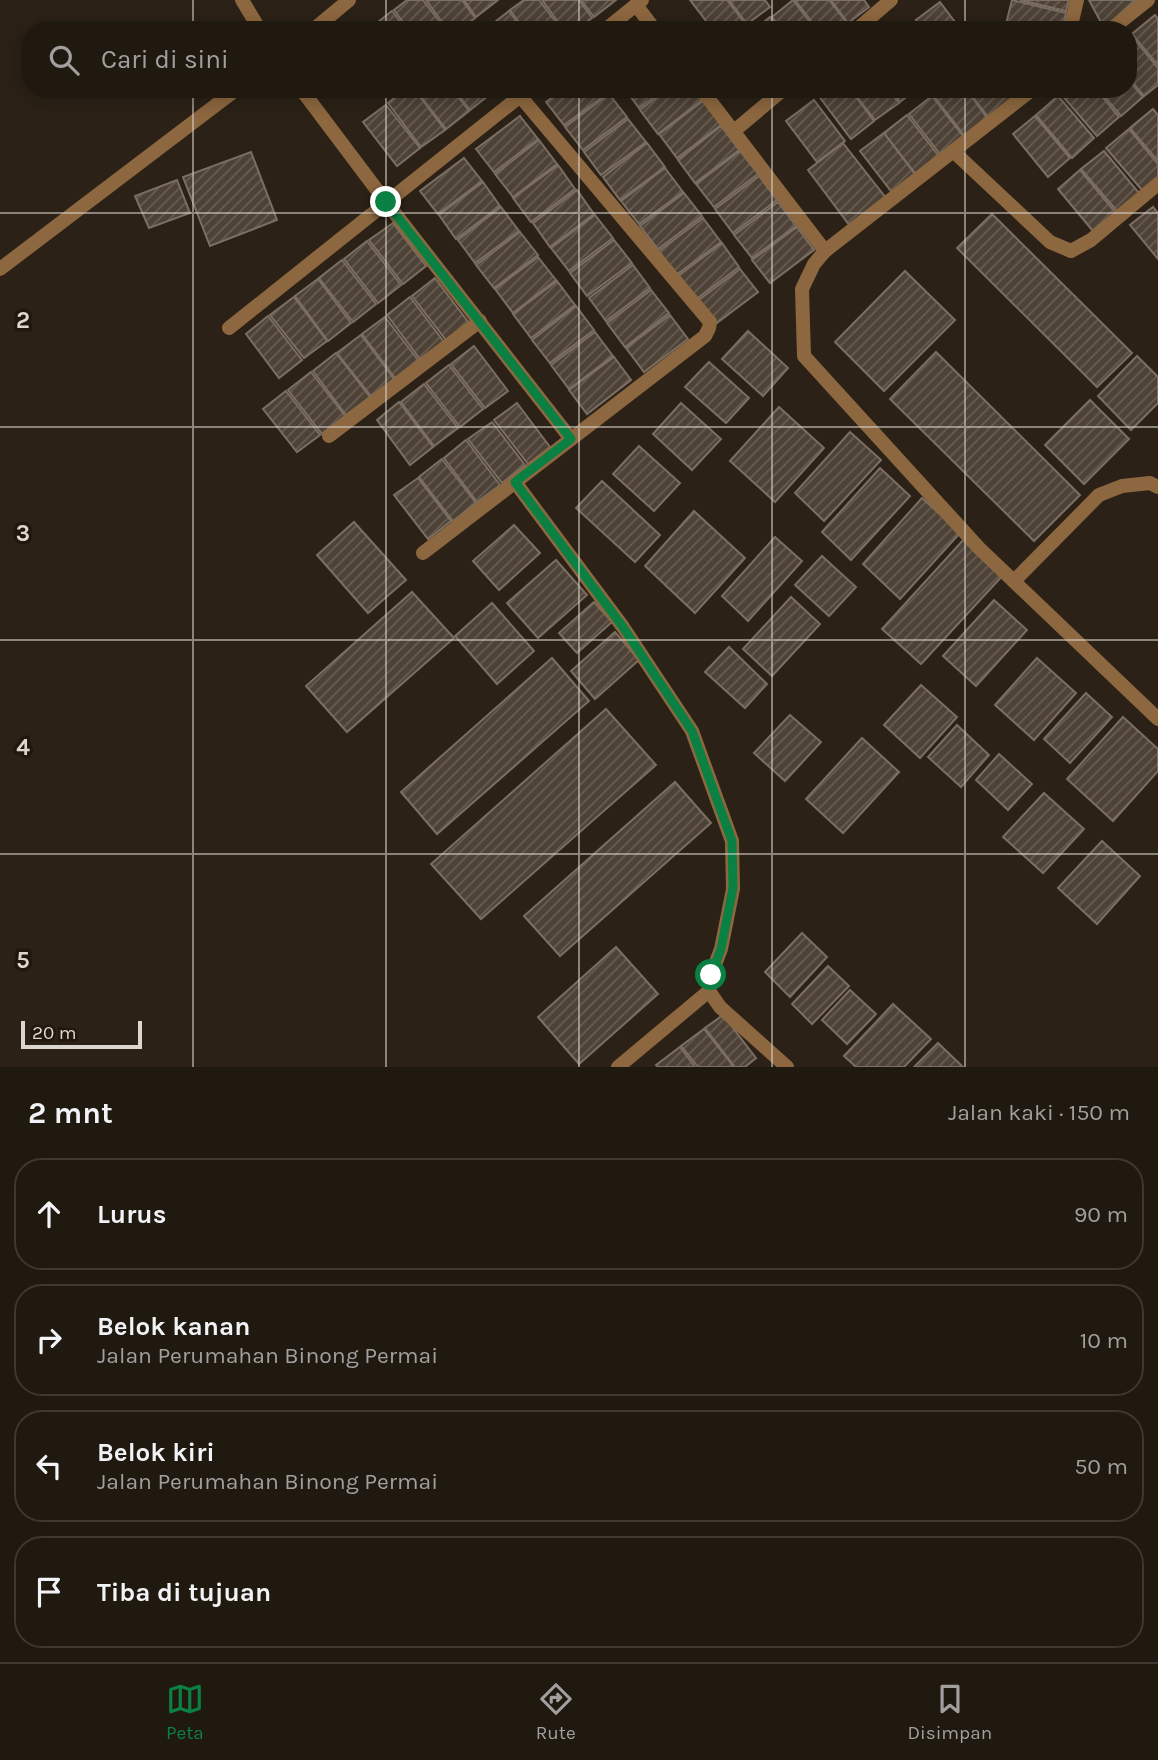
<!DOCTYPE html>
<html lang="id">
<head>
<meta charset="utf-8">
<style>
	:root { --surface:#201910; --page:#282219; --text:#f1f3f6; --muted:#a2a09f; --line:#3d3830; --accent:#0b8043 }
	body { margin:0; font-family:Karla,sans-serif; background:var(--page); color:var(--text) }
	.scale { position:absolute; left:21px; bottom:18px; width:121px; box-sizing:border-box; padding-left:7px; border:4px solid #ddd6cf; border-top:0; font-size:19px; line-height:24px; white-space:nowrap; color:#ddd6cf; -webkit-text-stroke:5px #21170d; paint-order:stroke }
	.stop { position:absolute; width:21px; height:21px; margin:-16px; border:5px solid #0b8043; border-radius:50%; background:#fff }
	.stop.end { background:#0b8043; border-color:#fff; box-shadow:0 2px 7px #0008 }
	.list { margin:0; padding:0; list-style:none }
	h2 { display:flex; justify-content:space-between; align-items:center; height:91px; margin:0; padding:0 28px; font-size:30px }
	h2 small { font-size:23px; font-weight:400; color:var(--muted) }
	.list li { display:grid; grid-template-columns:46px 1fr auto; gap:21px; align-items:center; box-sizing:border-box; height:112px; margin:0 14px 14px; padding:0 14px; border:2px solid var(--line); border-radius:28px }
	.list b { display:block; font-size:26px; white-space:nowrap }
	.list p { margin:0; font-size:23px; white-space:nowrap; color:var(--muted) }
	.list em { font-size:23px; font-style:normal; color:var(--muted) }
	.icon { flex:none; width:38px; height:38px; fill:none; stroke:currentColor; stroke-width:2; stroke-linecap:round; stroke-linejoin:round }
	.map { position:relative; flex:none; width:1158px; height:1067px; overflow:hidden }
	.search { position:absolute; background:var(--surface); box-shadow:0 4px 18px #0003; left:21px; right:21px; top:21px; height:77px; display:flex; align-items:center; gap:18px; box-sizing:border-box; padding:0 24px; border-radius:28px; color:var(--muted); font-size:26px }
	.sheet { height:595px; background:var(--surface) }
	nav { display:flex; justify-content:space-around; align-items:center; box-sizing:border-box; height:98px; border-top:2px solid var(--line); background:var(--surface); font-size:19px; color:var(--muted) }
	nav a { display:grid; justify-items:center; gap:4px }
	nav .on { color:var(--accent) }
	.map>svg:first-child { display:block }
</style>
</head>
<body>
<div class="map">
<svg width="1158" height="1067" viewBox="0 0 1158 1067">
	<defs>
		<pattern id="building-hatch" width="6" height="6" patternUnits="userSpaceOnUse" patternTransform="scale(1.75)"><rect width="6" height="6" fill="#4e4237"/><path d="M-1 1l2-2M0 6l6-6M5 7l2-2" fill="none" stroke="#675d53"/></pattern>
	</defs>
	<rect width="100%" height="100%" fill="#2b2116"/>
	<g fill="url(#building-hatch)" stroke="#7b6e62" stroke-width="2">
		<path d="M 407,0 L 423,0 L 446,30 L 409,30 L 394,10 Z"/>
		<path d="M 426,0 L 462,0 L 475,18 L 459,30 L 448,30 Z"/>
		<path d="M 464,0 L 498,0 L 476,17 Z"/>
		<path d="M 524,0 L 539,0 L 562,30 L 525,30 L 510,10 Z"/>
		<path d="M 542,0 L 579,0 L 592,18 L 576,30 L 564,30 Z"/>
		<path d="M 581,0 L 616,0 L 594,17 Z"/>
		<path d="M 690,0 L 727,0 L 746,25 L 739,30 L 713,30 Z"/>
		<path d="M 729,0 L 765,0 L 770,7 L 747,24 Z"/>
		<path d="M 793,0 L 816,30 L 782,30 L 772,17 Z"/>
		<path d="M 795,0 L 829,0 L 847,23 L 838,30 L 818,30 Z"/>
		<path d="M 831,0 L 864,0 L 869,7 L 848,23 Z"/>
		<path d="M 1012,0 L 1066,13 L 1062,30 L 1005,28 Z"/>
		<path d="M 1020,0 L 1069,0 L 1066,11 Z"/>
		<path d="M 1089,0 L 1136,0 L 1104,28 Z"/>
		<path d="M 940,2 L 961,30 L 924,30 L 916,20 Z"/>
		<path d="M 392,11 L 407,30 L 370,30 L 369,29 Z"/>
		<path d="M 509,11 L 523,30 L 486,30 L 486,29 Z"/>
		<path d="M 1155,15 L 1158,19 L 1158,65 L 1132,34 Z"/>
		<path d="M 770,17 L 780,30 L 754,30 Z"/>
		<path d="M 1131,35 L 1158,68 L 1158,85 L 1144,96 L 1128,77 L 1128,38 Z"/>
		<path d="M 1128,79 L 1143,97 L 1121,116 L 1098,89 L 1128,89 Z"/>
		<path d="M 406,89 L 414,89 L 445,130 L 421,147 L 388,103 Z"/>
		<path d="M 415,89 L 452,89 L 469,111 L 446,129 Z"/>
		<path d="M 454,89 L 491,89 L 493,92 L 470,110 Z"/>
		<path d="M 564,89 L 606,89 L 608,93 L 564,125 L 546,102 Z"/>
		<path d="M 625,89 L 665,89 L 639,108 Z"/>
		<path d="M 668,89 L 694,89 L 702,100 L 658,134 L 640,110 Z"/>
		<path d="M 825,89 L 850,89 L 874,121 L 851,139 L 818,95 Z"/>
		<path d="M 851,89 L 888,89 L 899,103 L 875,120 Z"/>
		<path d="M 890,89 L 916,89 L 900,102 Z"/>
		<path d="M 942,89 L 966,89 L 990,122 L 967,139 L 933,95 Z"/>
		<path d="M 967,89 L 1004,89 L 1015,103 L 991,121 Z"/>
		<path d="M 1067,89 L 1096,89 L 1119,117 L 1097,136 L 1061,94 Z"/>
		<path d="M 609,94 L 627,117 L 583,150 L 565,127 Z"/>
		<path d="M 932,96 L 966,140 L 943,158 L 909,114 Z"/>
		<path d="M 1058,96 L 1094,138 L 1072,158 L 1036,115 Z"/>
		<path d="M 814,100 L 845,141 L 817,162 L 786,121 Z"/>
		<path d="M 703,101 L 721,125 L 677,158 L 659,134 Z"/>
		<path d="M 386,105 L 420,148 L 397,166 L 363,122 Z"/>
		<path d="M 1153,109 L 1158,115 L 1158,161 L 1130,128 Z"/>
		<path d="M 907,115 L 941,159 L 918,177 L 884,133 Z"/>
		<path d="M 520,116 L 538,139 L 494,172 L 476,149 Z"/>
		<path d="M 1035,116 L 1070,158 L 1048,177 L 1013,134 Z"/>
		<path d="M 628,119 L 646,142 L 601,175 L 584,152 Z"/>
		<path d="M 721,126 L 739,150 L 695,183 L 678,160 Z"/>
		<path d="M 1129,129 L 1158,164 L 1158,177 L 1142,190 L 1106,148 Z"/>
		<path d="M 884,133 L 917,177 L 894,195 L 860,151 Z"/>
		<path d="M 539,140 L 557,164 L 513,197 L 495,174 Z"/>
		<path d="M 647,143 L 665,167 L 620,200 L 603,177 Z"/>
		<path d="M 843,143 L 886,198 L 850,226 L 808,170 Z"/>
		<path d="M 740,151 L 758,174 L 714,207 L 696,184 Z"/>
		<path d="M 1104,151 L 1139,193 L 1117,211 L 1081,169 Z"/>
		<path d="M 251,152 L 277,220 L 210,246 L 183,177 Z"/>
		<path d="M 464,158 L 482,181 L 438,214 L 420,191 Z"/>
		<path d="M 558,165 L 575,189 L 531,222 L 513,198 Z"/>
		<path d="M 665,168 L 683,192 L 639,224 L 621,201 Z"/>
		<path d="M 1080,170 L 1116,213 L 1093,231 L 1058,189 Z"/>
		<path d="M 759,176 L 777,200 L 733,233 L 715,209 Z"/>
		<path d="M 177,180 L 190,213 L 149,228 L 135,196 Z"/>
		<path d="M 483,182 L 500,206 L 456,239 L 439,215 Z"/>
		<path d="M 577,190 L 594,214 L 550,247 L 533,223 Z"/>
		<path d="M 684,193 L 702,216 L 658,249 L 640,226 Z"/>
		<path d="M 778,202 L 796,226 L 752,258 L 734,235 Z"/>
		<path d="M 501,207 L 519,231 L 475,263 L 458,240 Z"/>
		<path d="M 1153,207 L 1158,213 L 1158,259 L 1130,225 Z"/>
		<path d="M 992,214 L 1132,353 L 1097,387 L 957,248 Z"/>
		<path d="M 595,215 L 613,238 L 569,271 L 551,248 Z"/>
		<path d="M 703,218 L 721,242 L 676,275 L 659,251 Z"/>
		<path d="M 393,223 L 426,266 L 403,284 L 369,240 Z"/>
		<path d="M 797,227 L 814,250 L 770,283 L 752,260 Z"/>
		<path d="M 520,232 L 538,255 L 494,288 L 476,265 Z"/>
		<path d="M 614,240 L 632,263 L 587,296 L 570,273 Z"/>
		<path d="M 367,241 L 401,285 L 378,303 L 344,259 Z"/>
		<path d="M 722,243 L 739,267 L 695,300 L 678,276 Z"/>
		<path d="M 538,257 L 556,280 L 513,313 L 495,289 Z"/>
		<path d="M 342,260 L 376,304 L 353,322 L 319,278 Z"/>
		<path d="M 633,265 L 650,288 L 606,321 L 589,298 Z"/>
		<path d="M 740,269 L 758,292 L 714,325 L 696,302 Z"/>
		<path d="M 905,271 L 955,320 L 884,391 L 835,342 Z"/>
		<path d="M 435,278 L 469,323 L 446,340 L 412,296 Z"/>
		<path d="M 318,279 L 351,323 L 328,341 L 295,296 Z"/>
		<path d="M 557,281 L 575,305 L 531,338 L 513,314 Z"/>
		<path d="M 651,290 L 669,313 L 625,347 L 607,323 Z"/>
		<path d="M 294,297 L 327,341 L 304,358 L 270,315 Z"/>
		<path d="M 410,297 L 444,342 L 420,359 L 387,315 Z"/>
		<path d="M 576,306 L 594,330 L 550,363 L 532,340 Z"/>
		<path d="M 670,315 L 688,339 L 644,372 L 626,348 Z"/>
		<path d="M 268,316 L 302,360 L 279,378 L 246,334 Z"/>
		<path d="M 385,317 L 418,360 L 395,378 L 362,334 Z"/>
		<path d="M 748,331 L 788,368 L 763,396 L 722,359 Z"/>
		<path d="M 595,332 L 613,356 L 569,389 L 551,365 Z"/>
		<path d="M 361,335 L 394,379 L 371,396 L 337,353 Z"/>
		<path d="M 474,346 L 508,391 L 485,408 L 451,364 Z"/>
		<path d="M 936,352 L 1080,495 L 1034,541 L 890,399 Z"/>
		<path d="M 336,353 L 370,397 L 346,415 L 313,371 Z"/>
		<path d="M 1137,356 L 1158,377 L 1158,403 L 1131,430 L 1098,396 Z"/>
		<path d="M 614,357 L 631,380 L 587,414 L 569,390 Z"/>
		<path d="M 709,362 L 749,398 L 726,423 L 685,387 Z"/>
		<path d="M 449,365 L 483,409 L 460,427 L 426,383 Z"/>
		<path d="M 311,372 L 345,416 L 322,434 L 288,390 Z"/>
		<path d="M 424,384 L 458,428 L 434,446 L 401,402 Z"/>
		<path d="M 286,391 L 320,435 L 297,452 L 263,409 Z"/>
		<path d="M 1090,400 L 1129,439 L 1084,484 L 1045,445 Z"/>
		<path d="M 399,402 L 433,447 L 410,465 L 377,420 Z"/>
		<path d="M 517,403 L 550,447 L 528,464 L 494,420 Z"/>
		<path d="M 681,403 L 721,439 L 692,470 L 653,434 Z"/>
		<path d="M 779,407 L 824,448 L 775,502 L 730,461 Z"/>
		<path d="M 492,422 L 525,465 L 502,483 L 468,439 Z"/>
		<path d="M 850,432 L 881,460 L 824,521 L 795,493 Z"/>
		<path d="M 466,440 L 500,485 L 477,502 L 444,458 Z"/>
		<path d="M 639,446 L 680,483 L 654,511 L 613,474 Z"/>
		<path d="M 442,459 L 476,503 L 453,521 L 419,477 Z"/>
		<path d="M 880,468 L 910,496 L 851,560 L 822,532 Z"/>
		<path d="M 418,478 L 451,521 L 428,539 L 394,495 Z"/>
		<path d="M 602,481 L 660,535 L 635,562 L 576,508 Z"/>
		<path d="M 922,498 L 960,533 L 900,599 L 863,564 Z"/>
		<path d="M 694,511 L 745,558 L 695,613 L 645,566 Z"/>
		<path d="M 354,522 L 406,580 L 368,613 L 317,555 Z"/>
		<path d="M 514,525 L 540,553 L 499,590 L 473,561 Z"/>
		<path d="M 775,537 L 802,561 L 748,621 L 722,596 Z"/>
		<path d="M 966,537 L 1005,573 L 921,664 L 882,629 Z"/>
		<path d="M 822,556 L 856,587 L 829,616 L 795,585 Z"/>
		<path d="M 556,560 L 587,595 L 538,638 L 507,603 Z"/>
		<path d="M 412,592 L 454,638 L 347,732 L 306,686 Z"/>
		<path d="M 791,597 L 820,624 L 772,676 L 743,649 Z"/>
		<path d="M 994,600 L 1027,630 L 976,686 L 943,656 Z"/>
		<path d="M 594,602 L 612,622 L 577,653 L 559,633 Z"/>
		<path d="M 492,603 L 534,651 L 497,684 L 455,636 Z"/>
		<path d="M 615,632 L 639,660 L 595,699 L 571,671 Z"/>
		<path d="M 729,647 L 767,684 L 745,708 L 705,672 Z"/>
		<path d="M 552,658 L 589,701 L 437,834 L 401,792 Z"/>
		<path d="M 1037,658 L 1076,693 L 1034,740 L 995,705 Z"/>
		<path d="M 921,685 L 957,717 L 920,758 L 884,725 Z"/>
		<path d="M 1086,693 L 1112,717 L 1070,763 L 1044,739 Z"/>
		<path d="M 606,709 L 656,765 L 481,919 L 431,864 Z"/>
		<path d="M 790,715 L 821,742 L 785,781 L 754,753 Z"/>
		<path d="M 1123,717 L 1158,749 L 1158,771 L 1113,821 L 1067,779 Z"/>
		<path d="M 957,725 L 989,755 L 961,787 L 928,757 Z"/>
		<path d="M 862,738 L 899,772 L 843,833 L 806,799 Z"/>
		<path d="M 999,754 L 1032,784 L 1008,810 L 976,780 Z"/>
		<path d="M 675,782 L 711,823 L 560,956 L 524,916 Z"/>
		<path d="M 1044,793 L 1084,829 L 1043,873 L 1003,837 Z"/>
		<path d="M 1102,841 L 1140,876 L 1097,924 L 1058,888 Z"/>
		<path d="M 802,933 L 827,957 L 790,997 L 765,972 Z"/>
		<path d="M 616,947 L 658,994 L 579,1064 L 538,1017 Z"/>
		<path d="M 828,966 L 849,986 L 812,1024 L 792,1004 Z"/>
		<path d="M 850,990 L 876,1014 L 847,1044 L 822,1020 Z"/>
		<path d="M 893,1004 L 931,1039 L 904,1067 L 856,1067 L 844,1056 Z"/>
		<path d="M 723,1015 L 756,1058 L 745,1067 L 735,1067 L 705,1028 Z"/>
		<path d="M 704,1029 L 734,1067 L 698,1067 L 681,1046 Z"/>
		<path d="M 938,1043 L 963,1067 L 914,1067 Z"/>
		<path d="M 680,1047 L 695,1067 L 658,1067 L 656,1065 Z"/>
	</g>
	<g fill="none" stroke-linecap="round" stroke-linejoin="round">
		<g stroke="#8d673f" stroke-width="14">
			<path d="M 242,0 L 260,30"/>
			<path d="M 636,5 L 655,30"/>
			<path d="M 313,30 L 349,0"/>
			<path d="M 605,30 L 642,0"/>
			<path d="M 856,30 L 891,0"/>
			<path d="M 1070,30 L 1077,0"/>
			<path d="M 1110,30 L 1148,0"/>
			<path d="M 301,89 L 386,202 L 571,439"/>
			<path d="M 701,89 L 825,251"/>
			<path d="M 1033,89 L 825,251 L 814,264 L 802,289 L 804,356 L 979,548 L 1158,719"/>
			<path d="M 734,131 L 784,89"/>
			<path d="M 953,151 L 1050,242 L 1071,251 L 1091,240 L 1158,184"/>
			<path d="M 0,269 L 237,89"/>
			<path d="M 229,328 L 529,89"/>
			<path d="M 329,436 L 480,321"/>
			<path d="M 515,482 L 623,627 L 692,731 L 732,841 L 733,889 L 721,949 L 711,975 L 709,991 L 720,1007 L 787,1067"/>
			<path d="M 423,553 L 705,336 L 709,328 L 710,322 L 520,96"/>
			<path d="M 1014,581 L 1099,495 L 1122,486 L 1150,483 L 1158,487"/>
			<path d="M 618,1067 L 709,991"/>
		</g>
	</g>
	<g fill="none" stroke-linecap="round" stroke-linejoin="round">
		<path stroke="#0b8043" stroke-width="9" d="M 386,202 L 571,439 L 515,482 L 623,627 L 692,731 L 732,841 L 733,888 L 721,949 L 711,975"/>
	</g>
	<path fill="none" stroke="#ddd6cf" stroke-width="2" stroke-opacity="0.55" d="M 193,0 L 193,30M 386,0 L 386,30M 579,0 L 579,30M 772,0 L 772,30M 965,0 L 965,30M 193,89 L 193,1067M 386,89 L 386,1067M 579,89 L 579,1067M 772,89 L 772,1067M 965,89 L 965,1067M 0,213 L 1158,213M 0,427 L 1158,427M 0,640 L 1158,640M 0,854 L 1158,854"/>
	<g font-size="23" text-anchor="middle" font-weight="bold" fill="#ddd6cf" stroke="#21170d" stroke-width="7" stroke-linejoin="round" paint-order="stroke">
		<text x="23" y="328">2</text>
		<text x="23" y="541">3</text>
		<text x="23" y="755">4</text>
		<text x="23" y="968">5</text>
	</g>
</svg>
<div class="scale">20 m</div>
<div class="stop" style="left:711px;top:975px"></div>
<div class="stop end" style="left:386px;top:202px"></div>
<div class="search"><svg class="icon" aria-label="search" viewBox="0 0 24 24"><circle cx="10" cy="10" r="6"/><path d="M15 15l6 6"/></svg>Cari di sini</div>
</div>
<section class="sheet">
<h2>2 mnt<small>Jalan kaki · 150 m</small></h2>
<ul class="list">
<li><svg class="icon" aria-label="ahead" viewBox="0 0 24 24"><path d="M12 20V5M6 11l6-6 6 6"/></svg><div><b>Lurus</b></div><em>90 m</em></li>
<li><svg class="icon" aria-label="right" viewBox="0 0 24 24"><path d="M7 20v-9h11M14 6l5 5-5 5"/></svg><div><b>Belok kanan</b><p>Jalan Perumahan Binong Permai</p></div><em>10 m</em></li>
<li><svg class="icon" aria-label="left" viewBox="0 0 24 24"><path d="M17 20v-9H6M10 6l-5 5 5 5"/></svg><div><b>Belok kiri</b><p>Jalan Perumahan Binong Permai</p></div><em>50 m</em></li>
<li><svg class="icon" aria-label="arrive" viewBox="0 0 24 24"><path d="M6 21V4h12l-3 4 3 4H6"/></svg><div><b>Tiba di tujuan</b></div></li>
</ul>
</section>
<nav>
<a class="on"><svg class="icon" aria-label="map" viewBox="0 0 24 24"><path d="M3 6l6-2 6 2 6-2v14l-6 2-6-2-6 2zM9 4v14M15 6v14"/></svg>Peta</a>
<a><svg class="icon" aria-label="directions" viewBox="0 0 24 24"><path d="M12 3l9 9-9 9-9-9zM9 14v-3h6M13 9l2 2-2 2"/></svg>Rute</a>
<a><svg class="icon" aria-label="saved" viewBox="0 0 24 24"><path d="M7 4h10v16l-5-4-5 4z"/></svg>Disimpan</a>
</nav>
</body>
</html>
